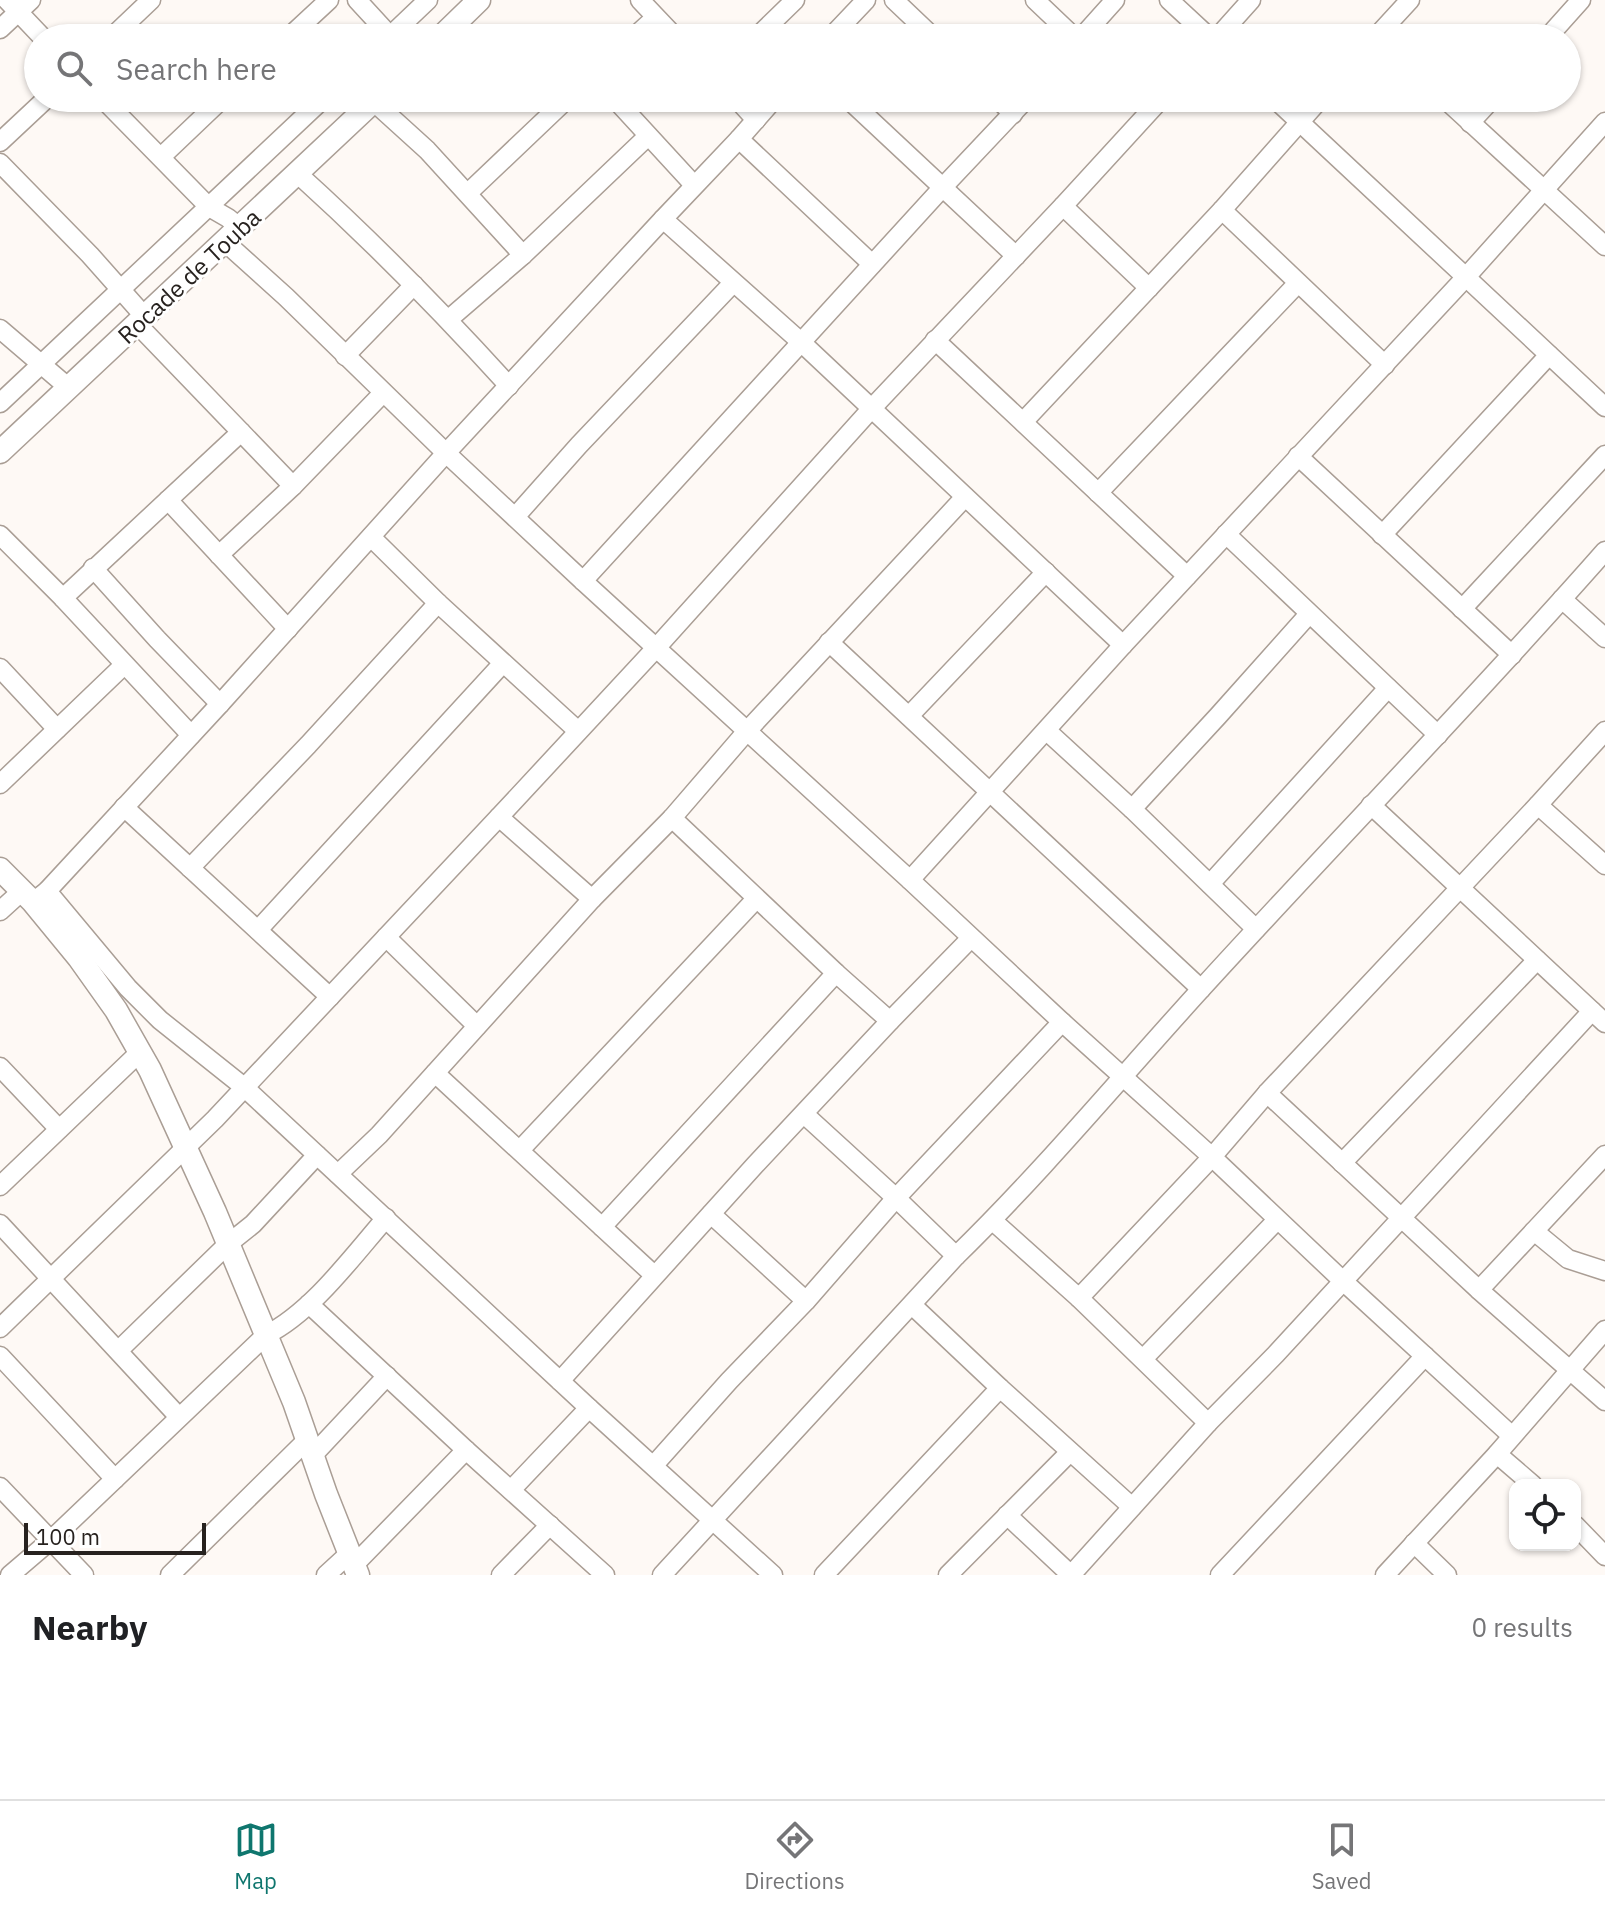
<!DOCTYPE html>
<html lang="en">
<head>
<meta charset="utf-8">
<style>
	:root { --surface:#fff; --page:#f6f6f6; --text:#202124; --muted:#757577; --line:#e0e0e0; --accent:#0f766e }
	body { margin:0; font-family:"IBM Plex Sans",sans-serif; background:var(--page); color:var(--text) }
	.controls { position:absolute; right:24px; bottom:24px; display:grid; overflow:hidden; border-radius:16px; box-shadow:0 2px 6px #0004 }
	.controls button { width:72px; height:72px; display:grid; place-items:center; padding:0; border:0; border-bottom:2px solid var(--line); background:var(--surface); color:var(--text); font:40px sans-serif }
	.scale { position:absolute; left:24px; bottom:20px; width:182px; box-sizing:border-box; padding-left:8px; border:4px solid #27221f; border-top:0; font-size:22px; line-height:28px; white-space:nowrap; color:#27221f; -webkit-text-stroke:6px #fff; paint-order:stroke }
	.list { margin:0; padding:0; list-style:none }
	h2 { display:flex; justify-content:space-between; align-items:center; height:104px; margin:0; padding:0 32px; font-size:34px }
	h2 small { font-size:26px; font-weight:400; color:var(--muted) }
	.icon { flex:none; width:44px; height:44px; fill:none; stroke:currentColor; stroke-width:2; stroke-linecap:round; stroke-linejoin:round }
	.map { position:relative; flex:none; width:1605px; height:1575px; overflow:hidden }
	.search { position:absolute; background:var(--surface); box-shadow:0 2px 6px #0004; left:24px; right:24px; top:24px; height:88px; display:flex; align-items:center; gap:20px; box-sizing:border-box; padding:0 28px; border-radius:44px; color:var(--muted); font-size:30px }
	.sheet { height:224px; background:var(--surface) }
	nav { display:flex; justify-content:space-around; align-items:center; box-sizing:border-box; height:112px; border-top:2px solid var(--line); background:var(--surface); font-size:22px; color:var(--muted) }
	nav a { display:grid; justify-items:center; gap:4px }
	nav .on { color:var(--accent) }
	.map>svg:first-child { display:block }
</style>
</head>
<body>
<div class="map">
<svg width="1605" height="1575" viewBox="0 0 1605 1575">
	<rect width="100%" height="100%" fill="#fef9f5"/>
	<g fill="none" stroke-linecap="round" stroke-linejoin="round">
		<g stroke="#aa9e95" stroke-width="21">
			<g id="minor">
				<path d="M 7,0 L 43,38"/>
				<path d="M 357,0 L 392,38"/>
				<path d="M 640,0 L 676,38"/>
				<path d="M 894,0 L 934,38"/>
				<path d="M 1035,0 L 1075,38"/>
				<path d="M 1169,0 L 1210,38"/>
				<path d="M 0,29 L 31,0"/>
				<path d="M 111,38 L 151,0"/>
				<path d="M 288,38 L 329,0"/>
				<path d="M 388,38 L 428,0"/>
				<path d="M 633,38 L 655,18"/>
				<path d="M 756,38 L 795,0"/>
				<path d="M 830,38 L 866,0"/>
				<path d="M 1081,38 L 1115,0"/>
				<path d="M 1217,38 L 1251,0"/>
				<path d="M 1375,38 L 1410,0"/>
				<path d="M 1547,38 L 1581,0"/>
				<path d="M 102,98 L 209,207 L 228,218 L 240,228"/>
				<path d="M 614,98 L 694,185"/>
				<path d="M 736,98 L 756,120"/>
				<path d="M 847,98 L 1016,256"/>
				<path d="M 997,98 L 1013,114"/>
				<path d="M 1274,98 L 1605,407"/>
				<path d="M 1444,98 L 1605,246"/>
				<path d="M 373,101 L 427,150 L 523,255"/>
				<path d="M 1470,123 L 1493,98"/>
				<path d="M 739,139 L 872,264"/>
				<path d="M 0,142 L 47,98"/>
				<path d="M 161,157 L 223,98"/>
				<path d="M 0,163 L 90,255 L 145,317"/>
				<path d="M 298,174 C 372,241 441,311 509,386"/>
				<path d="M 468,193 L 568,98"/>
				<path d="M 1063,206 L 1149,288"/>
				<path d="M 1222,210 L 1385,365"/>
				<path d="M 663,219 L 802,343 L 1123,645"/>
				<path d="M 225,242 L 286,297 L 446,453 L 583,581 L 910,880 L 1062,1022 L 1212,1157 L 1343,1281 L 1512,1436"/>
				<path d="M 449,319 L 523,255 L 648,136"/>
				<path d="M 137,324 L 293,486"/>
				<path d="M 0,329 L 69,388"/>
				<path d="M 935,340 L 1187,576"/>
				<path d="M 345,356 L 414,285"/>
				<path d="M 0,403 L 324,98"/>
				<path d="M 1023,422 L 1222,210 L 1321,98"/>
				<path d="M 1298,456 L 1512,655"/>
				<path d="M 1098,493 L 1298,283"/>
				<path d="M 168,500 L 288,629"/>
				<path d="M 515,517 L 579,445 L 733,283"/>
				<path d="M 1226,534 L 1438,735"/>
				<path d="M 0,535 L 63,598 L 191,735"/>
				<path d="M 1382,535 L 1549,355"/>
				<path d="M 371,537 L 438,603 L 578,731"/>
				<path d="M 219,555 L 293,486 L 383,393"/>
				<path d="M 93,568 L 157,639 L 220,704"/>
				<path d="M 583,581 L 943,187 L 1027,98"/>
				<path d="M 63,598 L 241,432"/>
				<path d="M 1562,599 L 1605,638"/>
				<path d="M 1462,609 L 1605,455"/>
				<path d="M 829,642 L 1201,989"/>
				<path d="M 0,668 L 57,729"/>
				<path d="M 909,716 L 1046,572"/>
				<path d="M 1047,731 L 1132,809 L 1256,929"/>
				<path d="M 0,784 L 124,665"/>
				<path d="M 1371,805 L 1605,1023"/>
				<path d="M 1538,805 L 1605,865"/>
				<path d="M 124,807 L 330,997"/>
				<path d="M 1132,809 L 1218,716 L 1309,614"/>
				<path d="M 499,817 L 592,899"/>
				<path d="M 672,818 L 836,973 L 890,1021"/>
				<path d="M 190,868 L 308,745 L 438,603"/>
				<path d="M 910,880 L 1123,645 L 1466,277 L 1605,122"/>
				<path d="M 1210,884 L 1388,688"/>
				<path d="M 47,891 L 128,988 L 160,1020 L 244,1087 L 589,1408 L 773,1575"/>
				<path d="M 33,902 L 47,891 L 220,704 L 446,453 L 663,219 L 739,139 L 775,98"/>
				<path d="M 0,911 L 22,891"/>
				<path d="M 258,930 L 503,663"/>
				<path d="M 386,937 L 477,1026"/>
				<path d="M 0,1067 L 59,1129"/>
				<path d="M 435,1073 L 654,1275"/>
				<path d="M 1267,1093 L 1479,1290 L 1605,1401"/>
				<path d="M 804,1114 L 896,1198 L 956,1256"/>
				<path d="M 520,1150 L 756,899"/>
				<path d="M 1342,1163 L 1537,960"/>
				<path d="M 338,1174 L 379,1135 L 592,899 L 672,818 L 747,731 L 965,497"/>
				<path d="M 0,1186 L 140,1052"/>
				<path d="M 711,1214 L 806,1301"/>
				<path d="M 993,1221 L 1079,1298 L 1208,1423"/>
				<path d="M 0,1224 L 179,1417"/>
				<path d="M 602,1227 L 836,973"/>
				<path d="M 1534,1231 L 1568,1259 L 1605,1271"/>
				<path d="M 1479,1290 L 1605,1155"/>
				<path d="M 1079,1298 L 1212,1157 L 1267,1093 L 1538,805 L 1605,731"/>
				<path d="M 309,1304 L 466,1450 L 605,1575"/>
				<path d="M 912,1305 L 1000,1388 L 1132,1507"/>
				<path d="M 0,1328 L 215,1119 L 499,817 L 656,648 L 872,408 L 1063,206 L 1162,98"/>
				<path d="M 119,1350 L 228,1244 L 253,1224 L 317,1155"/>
				<path d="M 0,1356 L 115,1479"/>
				<path d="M 1143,1359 L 1277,1220"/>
				<path d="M 560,1381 L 755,1165 L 890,1021 L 971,938"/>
				<path d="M 1497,1454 L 1533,1485"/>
				<path d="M 313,1455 L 387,1376"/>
				<path d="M 654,1465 L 729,1381 L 806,1301 L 896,1198 L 1062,1022"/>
				<path d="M 0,1487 L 84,1575"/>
				<path d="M 511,1490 L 589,1408"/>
				<path d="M 1007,1515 L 1071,1575 L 1208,1423 L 1276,1354 L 1592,1011"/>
				<path d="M 1575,1525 L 1605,1556"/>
				<path d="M 1414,1543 L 1447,1575"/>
				<path d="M 354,1565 L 466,1450"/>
				<path d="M 10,1575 L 51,1540 L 266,1335 C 312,1312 352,1257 386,1218"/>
				<path d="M 170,1575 L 308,1439"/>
				<path d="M 326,1575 L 350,1553"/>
				<path d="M 501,1575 L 550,1525"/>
				<path d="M 662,1575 L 956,1256 C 1043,1171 1120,1078 1202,988 C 1335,842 1474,700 1605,551"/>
				<path d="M 824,1575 L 1000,1388"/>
				<path d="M 948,1575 L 1070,1452"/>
				<path d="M 1220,1575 L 1425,1356"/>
				<path d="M 1385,1575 L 1497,1454 L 1605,1330"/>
			</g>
		</g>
		<g stroke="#aa9e95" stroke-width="25">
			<g id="major">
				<path d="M 440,38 L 479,0"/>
				<path d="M 0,452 L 377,98"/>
				<path d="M 0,869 L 33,902 L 79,958 L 116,1010 L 150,1070 L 215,1212 L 294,1402 L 326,1494 L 358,1575"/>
			</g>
		</g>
		<use href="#minor" stroke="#fff" stroke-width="18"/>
		<use href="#major" stroke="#fff" stroke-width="22"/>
	</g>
	<g text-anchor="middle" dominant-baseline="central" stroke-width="6" stroke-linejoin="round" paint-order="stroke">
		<g font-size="24" fill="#27221f" stroke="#fff">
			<text transform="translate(189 276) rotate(-43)">Rocade de Touba</text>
		</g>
	</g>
</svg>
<div class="controls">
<button><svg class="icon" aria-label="locate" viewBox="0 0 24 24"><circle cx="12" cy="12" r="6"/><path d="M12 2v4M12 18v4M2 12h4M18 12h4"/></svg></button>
</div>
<div class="scale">100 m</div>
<div class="search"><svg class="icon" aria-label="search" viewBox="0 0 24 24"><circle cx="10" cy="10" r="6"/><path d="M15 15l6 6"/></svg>Search here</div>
</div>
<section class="sheet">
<h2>Nearby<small>0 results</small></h2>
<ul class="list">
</ul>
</section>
<nav>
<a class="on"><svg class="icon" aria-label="map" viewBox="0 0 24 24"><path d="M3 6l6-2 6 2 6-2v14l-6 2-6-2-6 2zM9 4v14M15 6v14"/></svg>Map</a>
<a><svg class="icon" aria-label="directions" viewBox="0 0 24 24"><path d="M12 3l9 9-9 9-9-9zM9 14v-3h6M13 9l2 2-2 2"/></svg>Directions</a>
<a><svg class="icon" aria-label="saved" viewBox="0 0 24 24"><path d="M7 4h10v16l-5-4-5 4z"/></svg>Saved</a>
</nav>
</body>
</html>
